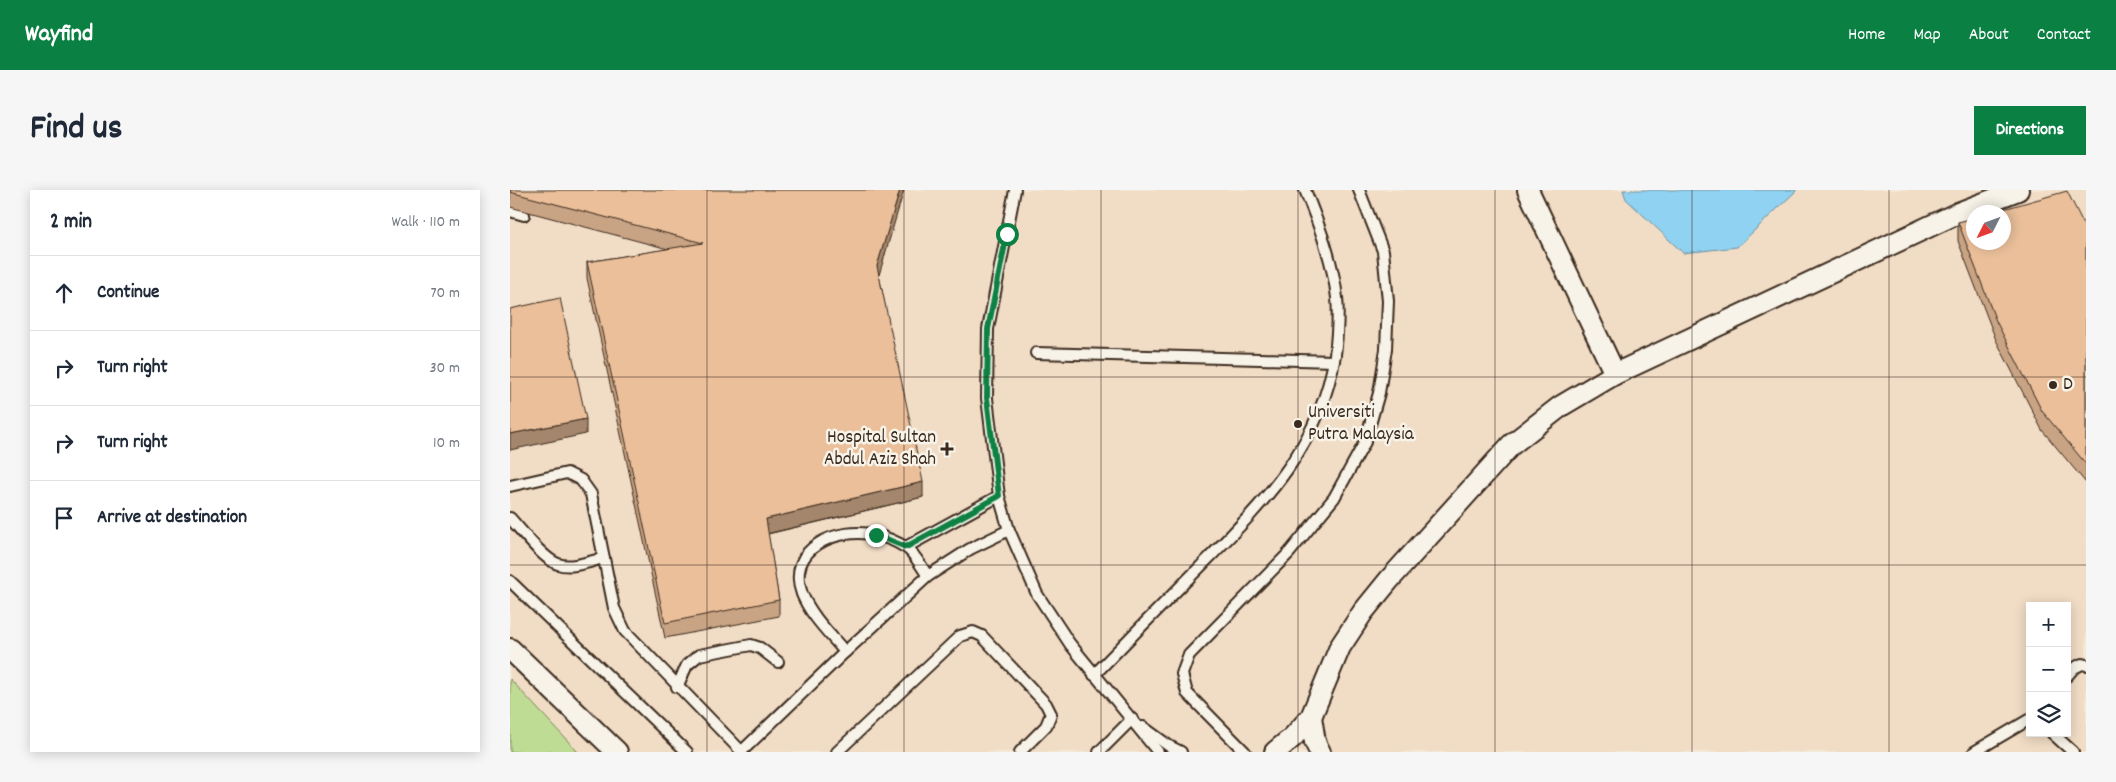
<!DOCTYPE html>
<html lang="en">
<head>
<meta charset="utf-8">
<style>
	:root { --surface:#fff; --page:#f6f6f7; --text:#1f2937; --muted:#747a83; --line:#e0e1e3; --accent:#0b8043 }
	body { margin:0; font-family:Dekko,sans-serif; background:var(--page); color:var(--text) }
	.controls { position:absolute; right:15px; bottom:15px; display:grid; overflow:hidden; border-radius:0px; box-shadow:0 2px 12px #0003 }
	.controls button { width:45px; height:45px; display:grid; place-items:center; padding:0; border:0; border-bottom:1px solid var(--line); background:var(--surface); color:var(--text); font:25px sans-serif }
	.compass { position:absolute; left:1456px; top:15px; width:45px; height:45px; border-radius:50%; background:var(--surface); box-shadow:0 2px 12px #0003; rotate:228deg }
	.stop { position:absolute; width:15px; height:15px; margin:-11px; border:4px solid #0b8043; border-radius:50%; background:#fff }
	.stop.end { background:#0b8043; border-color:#fff; box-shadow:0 1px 5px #0008 }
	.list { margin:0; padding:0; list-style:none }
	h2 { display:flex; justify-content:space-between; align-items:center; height:65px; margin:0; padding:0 20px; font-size:21px }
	h2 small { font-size:16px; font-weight:400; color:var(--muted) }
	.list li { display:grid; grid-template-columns:32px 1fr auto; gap:15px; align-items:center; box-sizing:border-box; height:75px; padding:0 20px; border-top:1px solid var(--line) }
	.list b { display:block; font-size:19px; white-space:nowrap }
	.list em { font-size:16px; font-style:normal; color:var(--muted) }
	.icon { flex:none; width:28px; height:28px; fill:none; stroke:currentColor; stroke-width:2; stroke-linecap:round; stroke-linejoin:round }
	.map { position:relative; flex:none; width:1576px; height:562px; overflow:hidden; border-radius:0px }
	header { display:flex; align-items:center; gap:30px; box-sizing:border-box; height:70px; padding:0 25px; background:var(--accent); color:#fff }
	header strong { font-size:24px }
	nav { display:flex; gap:28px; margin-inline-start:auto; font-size:18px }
	.intro { display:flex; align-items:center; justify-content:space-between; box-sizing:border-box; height:120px; padding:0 30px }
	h1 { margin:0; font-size:35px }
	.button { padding:12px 22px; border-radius:0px; background:var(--accent); color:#fff; font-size:18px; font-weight:700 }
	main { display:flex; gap:30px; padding:0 30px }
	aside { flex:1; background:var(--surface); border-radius:0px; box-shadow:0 2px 12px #0003 }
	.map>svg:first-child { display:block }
</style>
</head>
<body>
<header>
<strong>Wayfind</strong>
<nav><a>Home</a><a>Map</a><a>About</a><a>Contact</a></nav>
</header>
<div class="intro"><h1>Find us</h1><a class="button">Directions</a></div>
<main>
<aside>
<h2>2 min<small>Walk · 110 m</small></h2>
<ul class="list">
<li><svg class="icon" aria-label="ahead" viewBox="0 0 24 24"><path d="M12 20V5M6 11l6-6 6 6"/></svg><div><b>Continue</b></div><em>70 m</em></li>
<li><svg class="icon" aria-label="right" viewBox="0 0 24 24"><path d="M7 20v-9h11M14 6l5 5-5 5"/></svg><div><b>Turn right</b></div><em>30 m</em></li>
<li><svg class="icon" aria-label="right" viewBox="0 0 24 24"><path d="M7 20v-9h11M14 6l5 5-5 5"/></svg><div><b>Turn right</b></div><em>10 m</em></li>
<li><svg class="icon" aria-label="arrive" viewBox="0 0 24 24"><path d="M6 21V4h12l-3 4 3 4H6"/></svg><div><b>Arrive at destination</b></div></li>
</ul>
</aside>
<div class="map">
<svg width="1576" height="562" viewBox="0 0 1576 562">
	<rect width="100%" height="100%" fill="#f4e9d8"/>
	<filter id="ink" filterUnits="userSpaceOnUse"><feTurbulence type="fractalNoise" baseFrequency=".02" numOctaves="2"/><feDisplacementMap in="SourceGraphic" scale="10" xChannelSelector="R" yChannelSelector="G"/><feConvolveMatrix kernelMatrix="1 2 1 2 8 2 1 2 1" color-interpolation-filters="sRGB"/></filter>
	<g filter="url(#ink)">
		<path fill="#f1dcc5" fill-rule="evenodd" d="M 0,0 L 1576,0 L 1576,562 L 0,562 ZM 1464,22 L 1494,22 L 1494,52 L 1464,52 ZM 1520,416 L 1557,416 L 1557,543 L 1520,543 Z"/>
		<path fill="#bedc94" stroke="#7c8359" d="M 0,489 L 68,562 L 0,562 Z"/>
		<path fill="#90d2f1" stroke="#6e8f9d" d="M 1113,0 L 1286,0 L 1286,1 L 1227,57 L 1173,63 L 1116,9 Z"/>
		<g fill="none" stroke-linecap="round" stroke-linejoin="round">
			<g stroke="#3b2a1e" stroke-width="14">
				<g id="lane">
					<path d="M 505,0 L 478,139 L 477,208 L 489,306 L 499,340 L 527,404 L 560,454 L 648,562"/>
					<path d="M 0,21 L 14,25"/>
					<path d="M 526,163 L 824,171"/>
					<path d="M 0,296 L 57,283 L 71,290 L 81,304 L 104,418 L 115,441 L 232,562"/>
					<path d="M 0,328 C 12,341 33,369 48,374 C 61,379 81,371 94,368"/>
					<path d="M 396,357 L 489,306"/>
					<path d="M 0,391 L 177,562"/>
					<path d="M 335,462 C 320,444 301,426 292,404 C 275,357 329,336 366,345 C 375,347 387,352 395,357 C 404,362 412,378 418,386"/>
					<path d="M 584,485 C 619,449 654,413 690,377 C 753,313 810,258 825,165 C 827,147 829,126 827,108 C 823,71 809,35 795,0"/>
					<path d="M 1557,486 L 1564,478 L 1572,474 L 1576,475"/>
					<path d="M 167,497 L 177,475 L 189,465 L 241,455 L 250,458 L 268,472"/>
					<path d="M 633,537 L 659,556 L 671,562"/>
					<path d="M 1542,543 L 1563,562"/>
					<path d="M 231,562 L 335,462 L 418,386 L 460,359 L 499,340"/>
					<path d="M 327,562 L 450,446 L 463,442 L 472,446 L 536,514 L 541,524 L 536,536 L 510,562"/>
					<path d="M 589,562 L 622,529"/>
					<path d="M 735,562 L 677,503 L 672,484 L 679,465 L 779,363 L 824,308 L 855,252 L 869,203 L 876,159 L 878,111 L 873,61 L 849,0"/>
					<path d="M 1464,562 L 1520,529"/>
				</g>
			</g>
			<g stroke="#3b2a1e" stroke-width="24">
				<g id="street">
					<path d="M 1018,0 L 1105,184"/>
					<path d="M 0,459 L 107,562"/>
					<path d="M 801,527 L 805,552 L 810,562"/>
					<path d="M 765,562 L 783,547 L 801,527 L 830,457 L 853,422 L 879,390 L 1001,255 L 1051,216 L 1105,184 L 1448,23 L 1508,0"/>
				</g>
			</g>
			<use href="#lane" stroke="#f7f3e8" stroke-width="10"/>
			<use href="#street" stroke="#f7f3e8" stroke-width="20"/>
		</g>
		<g fill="#c9a484" stroke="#3b2a1e">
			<path d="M 0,0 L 369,85 L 413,307 L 258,344 L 269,410 L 269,426 L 155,448 L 77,88 L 77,72 L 158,59 L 0,17 Z"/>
			<path d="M 1448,32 L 1576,39 L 1576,293 L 1532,240 L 1486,150 L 1448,51 Z"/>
		</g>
		<g fill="#a4866c" stroke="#3b2a1e">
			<path d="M 390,0 L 394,0 L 367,92 L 367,76 Z"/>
			<path d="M 76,229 L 76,244 L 0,260 L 0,244 Z"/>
			<path d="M 413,292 L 413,307 L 256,344 L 256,329 Z"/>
		</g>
		<g fill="#eabf9a" stroke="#3b2a1e">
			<path d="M 0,0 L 390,0 L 367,76 L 413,292 L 256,329 L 269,410 L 155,433 L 77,72 L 193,53 L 0,2 Z"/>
			<path d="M 1557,1 L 1576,39 L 1576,274 L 1532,221 L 1486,131 L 1448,32 L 1464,28 L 1464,52 L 1494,52 L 1494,22 L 1483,22 Z"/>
			<path d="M 50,108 L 76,229 L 0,244 L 0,119 Z"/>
		</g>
	</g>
	<g fill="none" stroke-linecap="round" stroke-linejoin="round" filter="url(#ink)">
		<path stroke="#0b8043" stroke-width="6" d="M 366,345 L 396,357 L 489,306 L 477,208 L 478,139 L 497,44"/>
	</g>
	<path fill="none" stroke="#3b2a1e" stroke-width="1" stroke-opacity="0.55" d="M 197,0 L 197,562M 394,0 L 394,562M 591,0 L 591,562M 788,0 L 788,562M 985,0 L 985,562M 1182,0 L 1182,562M 1379,0 L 1379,562M 0,187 L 1576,187M 0,375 L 1576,375"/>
	<g fill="#3b2a1e" stroke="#f7f3e8" stroke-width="2">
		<circle cx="1543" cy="195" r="5"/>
		<circle cx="788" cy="234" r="5"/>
		<path d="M434.5 251.5h5v5h5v5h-5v5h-5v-5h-5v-5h5z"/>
	</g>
	<g text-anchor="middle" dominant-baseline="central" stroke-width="5" stroke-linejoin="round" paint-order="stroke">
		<g font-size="19" fill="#3b2a1e" stroke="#f7f3e8" text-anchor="start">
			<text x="1553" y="195">D</text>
			<text x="798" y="223">Universiti<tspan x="798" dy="22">Putra Malaysia</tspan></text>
			<text x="426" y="248" text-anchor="end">Hospital Sultan<tspan x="426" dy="22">Abdul Aziz Shah</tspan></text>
		</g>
	</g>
</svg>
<div class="controls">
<button>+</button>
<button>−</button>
<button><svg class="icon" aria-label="layers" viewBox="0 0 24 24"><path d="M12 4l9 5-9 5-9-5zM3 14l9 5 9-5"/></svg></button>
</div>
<svg class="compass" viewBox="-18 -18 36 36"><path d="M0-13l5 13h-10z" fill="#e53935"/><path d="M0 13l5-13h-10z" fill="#747a83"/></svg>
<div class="stop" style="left:497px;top:44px"></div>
<div class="stop end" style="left:366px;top:345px"></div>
</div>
</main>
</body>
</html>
